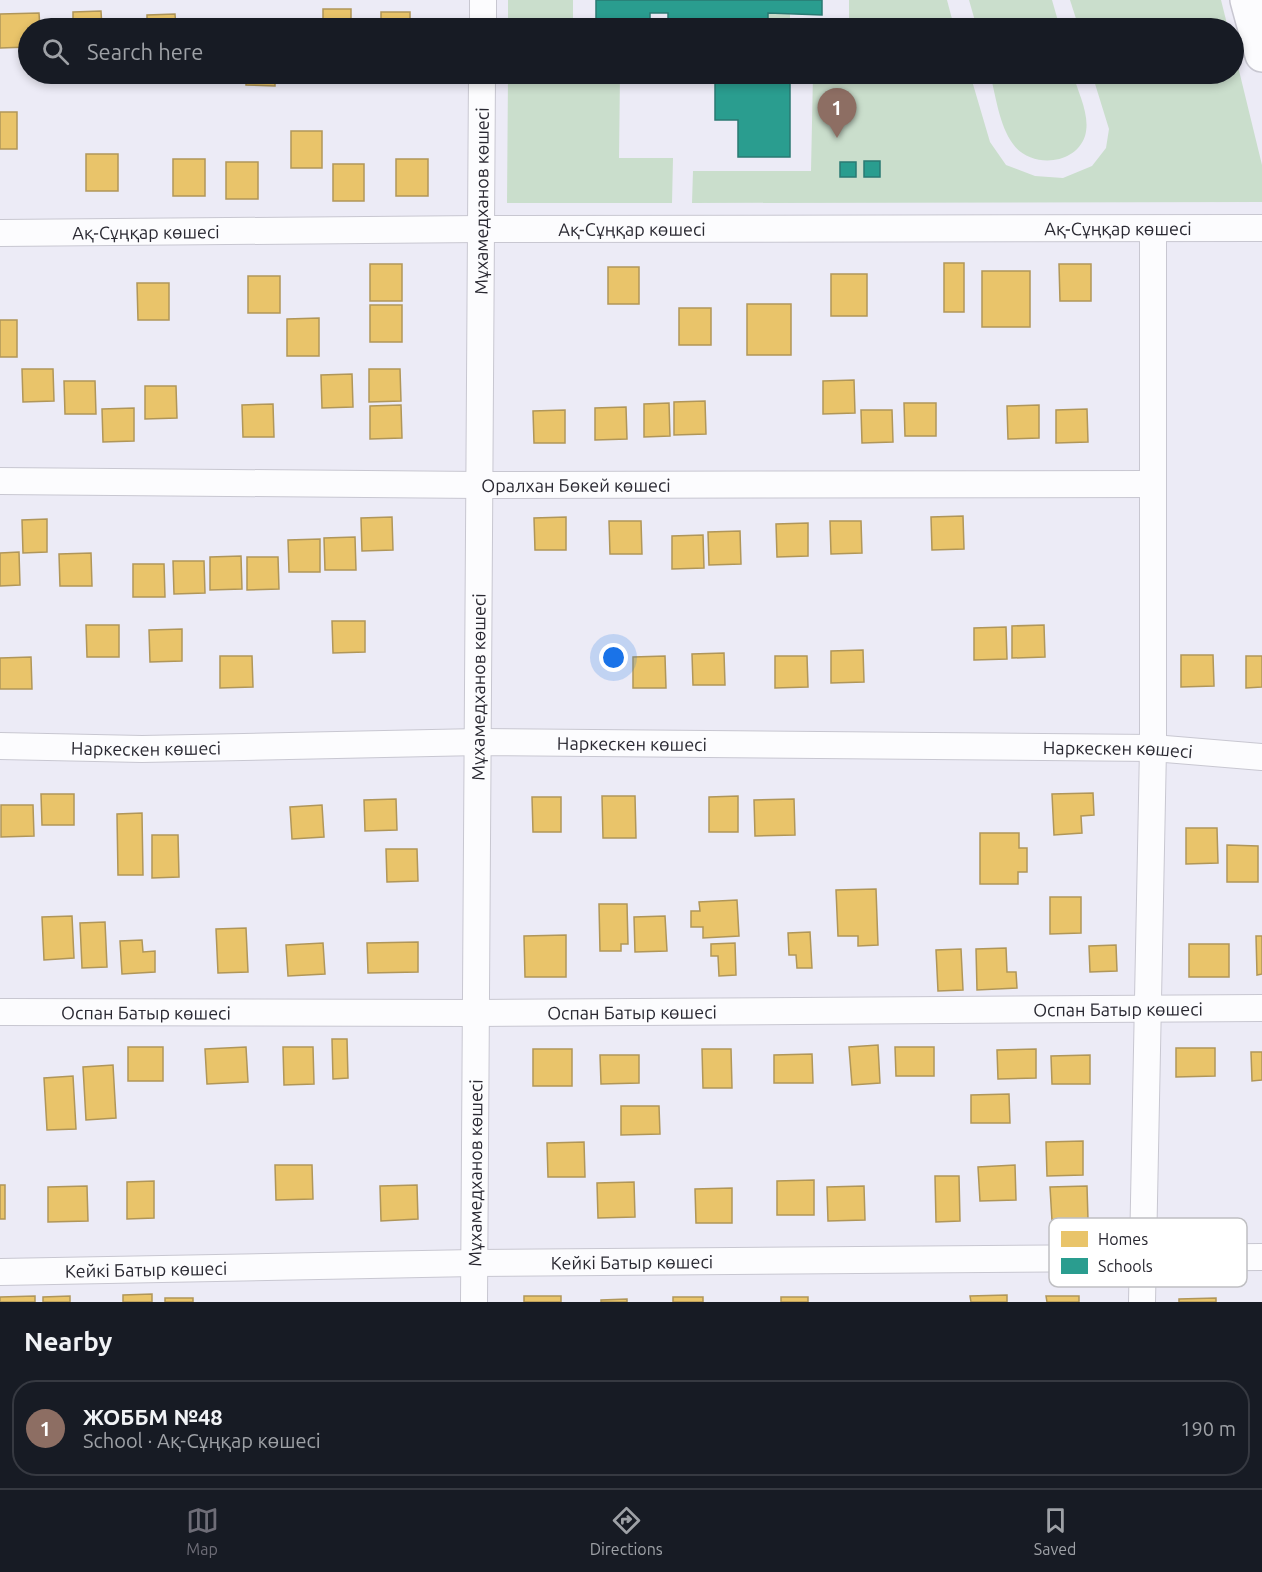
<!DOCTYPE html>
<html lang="en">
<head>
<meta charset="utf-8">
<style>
	:root { --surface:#171b24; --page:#20242c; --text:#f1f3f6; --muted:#9ea1a6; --line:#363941; --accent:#6e6d77 }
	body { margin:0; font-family:Ubuntu,sans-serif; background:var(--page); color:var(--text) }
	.you { position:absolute; left:614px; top:658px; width:21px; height:21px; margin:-15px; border:4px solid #fff; border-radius:50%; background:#1a73e8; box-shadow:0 0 0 9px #1a73e833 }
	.badge { display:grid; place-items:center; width:39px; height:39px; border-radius:50%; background:var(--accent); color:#fff; font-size:20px; font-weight:700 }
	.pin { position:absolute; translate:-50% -50px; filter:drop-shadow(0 2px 3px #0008) }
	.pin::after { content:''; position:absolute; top:32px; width:21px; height:18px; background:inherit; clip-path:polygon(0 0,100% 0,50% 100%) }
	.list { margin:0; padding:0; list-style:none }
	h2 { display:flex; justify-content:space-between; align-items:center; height:78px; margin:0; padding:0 24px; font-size:26px }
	h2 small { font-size:20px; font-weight:400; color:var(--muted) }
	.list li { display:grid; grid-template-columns:39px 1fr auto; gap:18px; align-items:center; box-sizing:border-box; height:96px; margin:0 12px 12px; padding:0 12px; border:2px solid var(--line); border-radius:24px }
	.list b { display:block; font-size:22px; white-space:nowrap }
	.list p { margin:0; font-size:20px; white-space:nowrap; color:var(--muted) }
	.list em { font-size:20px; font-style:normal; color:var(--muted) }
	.icon { flex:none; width:33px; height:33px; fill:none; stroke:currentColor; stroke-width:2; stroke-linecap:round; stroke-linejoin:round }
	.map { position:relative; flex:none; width:1262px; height:1302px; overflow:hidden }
	.search { position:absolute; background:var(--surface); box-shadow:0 3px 9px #0003; left:18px; right:18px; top:18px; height:66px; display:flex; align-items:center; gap:15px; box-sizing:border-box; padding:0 21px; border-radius:33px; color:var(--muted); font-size:22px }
	.sheet { height:186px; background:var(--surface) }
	nav { display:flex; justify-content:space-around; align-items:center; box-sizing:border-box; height:84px; border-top:2px solid var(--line); background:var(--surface); font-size:16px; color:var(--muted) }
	nav a { display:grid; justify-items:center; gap:3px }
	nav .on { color:var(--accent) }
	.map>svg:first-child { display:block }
</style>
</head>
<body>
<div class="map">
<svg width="1262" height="1302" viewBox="0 0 1262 1302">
	<rect width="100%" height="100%" fill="#ecebf6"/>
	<g fill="#cadecc">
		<rect x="508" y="0" width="65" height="28"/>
		<path d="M 849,0 L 947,0 L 952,19 L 849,20 Z"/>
		<path d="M 969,0 L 1052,0 L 1060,28 L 977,28 Z"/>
		<path d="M 1070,0 L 1221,0 L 1228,28 L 1079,28 Z"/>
		<rect x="768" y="14" width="22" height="14"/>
		<path d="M 1234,50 L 1262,165 L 1262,202 L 692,203 L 693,171 L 811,171 L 813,74 L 970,74 L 990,142 L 1006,165 L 1035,176 L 1063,178 L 1092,166 L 1106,148 L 1109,129 L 1092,74 L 1234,74 Z"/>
		<path d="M 508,74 L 620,74 L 619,158 L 673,158 L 672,203 L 507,203 Z"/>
		<path d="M 990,74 L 1073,74 C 1078,93 1091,116 1085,136 C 1075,166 1030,168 1013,144 C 999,125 996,96 990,74 Z"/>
	</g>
	<g fill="#e9c46a" stroke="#b09659" stroke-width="1.5">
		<rect x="323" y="9" width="28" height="19"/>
		<path d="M 101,11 L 102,28 L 73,28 L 73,12 Z"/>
		<rect x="381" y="12" width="29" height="16"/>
		<path d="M 39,13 L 40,28 L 28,28 L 28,47 L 0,48 L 0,14 Z"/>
		<path d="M 175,14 L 176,28 L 147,28 L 147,15 Z"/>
		<path d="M 246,74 L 275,74 L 275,86 L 246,85 Z"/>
		<rect x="0" y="112" width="17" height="37"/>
		<rect x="291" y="131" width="31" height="37"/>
		<rect x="86" y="154" width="32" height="37"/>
		<rect x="173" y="159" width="32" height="37"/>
		<rect x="396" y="159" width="32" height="37"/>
		<rect x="226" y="162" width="32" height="37"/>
		<rect x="333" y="164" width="31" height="37"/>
		<rect x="944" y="263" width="20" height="49"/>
		<rect x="370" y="264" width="32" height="37"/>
		<path d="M 1059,264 L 1091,264 L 1091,301 L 1060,301 Z"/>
		<rect x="608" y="267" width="31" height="37"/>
		<rect x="982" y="271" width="48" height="56"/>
		<rect x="831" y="274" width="36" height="42"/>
		<rect x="248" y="276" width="32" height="37"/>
		<path d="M 137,283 L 169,283 L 169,320 L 138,320 Z"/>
		<rect x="747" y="304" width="44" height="51"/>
		<rect x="370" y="305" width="32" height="37"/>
		<rect x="679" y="308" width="32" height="37"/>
		<path d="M 319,318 L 319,356 L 287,356 L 287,319 Z"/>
		<rect x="0" y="320" width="17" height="37"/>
		<path d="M 22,369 L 53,369 L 54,401 L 23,402 Z"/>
		<path d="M 369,369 L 400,369 L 401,401 L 369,402 Z"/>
		<path d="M 352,374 L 353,407 L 322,408 L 321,375 Z"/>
		<path d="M 854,380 L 855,413 L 823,414 L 823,381 Z"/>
		<path d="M 64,381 L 95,381 L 96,414 L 65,414 Z"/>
		<path d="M 145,386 L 176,386 L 177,418 L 145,419 Z"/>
		<path d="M 705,401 L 706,434 L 674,435 L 674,402 Z"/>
		<path d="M 669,403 L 670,436 L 644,437 L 644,404 Z"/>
		<path d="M 904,403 L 936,403 L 936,436 L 905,436 Z"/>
		<path d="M 273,404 L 274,437 L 243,437 L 242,405 Z"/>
		<path d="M 401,405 L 402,438 L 370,439 L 370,406 Z"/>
		<path d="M 1039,405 L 1039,438 L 1008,439 L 1007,406 Z"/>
		<path d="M 626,407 L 627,439 L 595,440 L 595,408 Z"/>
		<path d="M 134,408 L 134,441 L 103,442 L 102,409 Z"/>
		<path d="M 1087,409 L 1088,442 L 1056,443 L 1056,410 Z"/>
		<path d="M 565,410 L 565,443 L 534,443 L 533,411 Z"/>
		<path d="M 861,410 L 892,410 L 893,442 L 862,443 Z"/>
		<path d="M 963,516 L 964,549 L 932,550 L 931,517 Z"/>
		<path d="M 392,517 L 393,550 L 362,551 L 361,518 Z"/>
		<path d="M 566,517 L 566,550 L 535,550 L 534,518 Z"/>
		<path d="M 47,519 L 47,552 L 23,553 L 22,520 Z"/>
		<path d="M 609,521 L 641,521 L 642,554 L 610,554 Z"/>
		<path d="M 830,521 L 861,521 L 862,553 L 831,554 Z"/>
		<path d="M 808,523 L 808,556 L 777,557 L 776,524 Z"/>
		<path d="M 740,531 L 741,564 L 709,565 L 708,532 Z"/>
		<path d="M 703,535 L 704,568 L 672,569 L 672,536 Z"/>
		<path d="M 355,537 L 356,570 L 325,570 L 324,538 Z"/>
		<path d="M 320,539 L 320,572 L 289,572 L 288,540 Z"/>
		<path d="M 19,552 L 20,585 L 0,586 L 0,553 Z"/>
		<path d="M 91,553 L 92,586 L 60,586 L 59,554 Z"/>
		<path d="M 241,556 L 242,589 L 210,590 L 210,557 Z"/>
		<path d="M 247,557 L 278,557 L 279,589 L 247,590 Z"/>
		<path d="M 173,561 L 204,561 L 205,593 L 174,594 Z"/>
		<path d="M 133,564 L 164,564 L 165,597 L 133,597 Z"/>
		<path d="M 332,621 L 365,621 L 365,652 L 333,653 Z"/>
		<path d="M 86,625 L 119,625 L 119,657 L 87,657 Z"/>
		<path d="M 1044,625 L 1045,657 L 1012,658 L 1012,626 Z"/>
		<path d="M 1006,627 L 1007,659 L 974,660 L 974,628 Z"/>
		<path d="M 182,629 L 182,661 L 150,662 L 149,630 Z"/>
		<path d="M 863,650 L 864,682 L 831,683 L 831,651 Z"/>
		<path d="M 724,653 L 725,685 L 693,685 L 692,654 Z"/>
		<path d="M 1181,655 L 1213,655 L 1214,686 L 1181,687 Z"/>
		<path d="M 220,656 L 252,656 L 253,687 L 220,688 Z"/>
		<path d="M 665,656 L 666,688 L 633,688 L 633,657 Z"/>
		<path d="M 775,656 L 807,656 L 808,687 L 775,688 Z"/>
		<path d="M 1246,656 L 1262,656 L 1262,687 L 1246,688 Z"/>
		<path d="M 31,657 L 32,689 L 0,689 L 0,658 Z"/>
		<path d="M 1093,793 L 1094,815 L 1081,816 L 1082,833 L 1054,835 L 1052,794 Z"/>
		<path d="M 41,794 L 74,794 L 74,825 L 42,825 Z"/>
		<path d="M 602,796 L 635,796 L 636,838 L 603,838 Z"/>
		<path d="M 738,796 L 738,832 L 709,832 L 709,797 Z"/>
		<path d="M 532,797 L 561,797 L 561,832 L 533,832 Z"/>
		<path d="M 396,799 L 397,830 L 365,831 L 364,800 Z"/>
		<path d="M 794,799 L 795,835 L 755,836 L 754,800 Z"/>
		<path d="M 1,805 L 33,805 L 34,836 L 1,837 Z"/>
		<path d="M 322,805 L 324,837 L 292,839 L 290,807 Z"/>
		<path d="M 142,813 L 143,875 L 118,875 L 117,814 Z"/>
		<path d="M 1186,828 L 1217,828 L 1218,863 L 1186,864 Z"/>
		<path d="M 980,833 L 1019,833 L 1019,848 L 1027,848 L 1027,872 L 1018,872 L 1018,884 L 980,884 Z"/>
		<path d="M 152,835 L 178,835 L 179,877 L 152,878 Z"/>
		<path d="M 1227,845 L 1258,846 L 1258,882 L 1227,882 Z"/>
		<path d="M 386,849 L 417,849 L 418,881 L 387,882 Z"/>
		<path d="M 876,889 L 878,945 L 858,946 L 858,936 L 838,936 L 836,890 Z"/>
		<path d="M 1050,897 L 1081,897 L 1081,933 L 1050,934 Z"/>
		<path d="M 737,900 L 739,936 L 703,938 L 703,927 L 691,927 L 691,911 L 700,911 L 699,902 Z"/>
		<path d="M 599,904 L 627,904 L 628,944 L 621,944 L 621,951 L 600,951 Z"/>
		<path d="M 72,916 L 74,958 L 44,960 L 42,917 Z"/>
		<path d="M 665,916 L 667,951 L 635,952 L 634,917 Z"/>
		<path d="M 105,922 L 107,967 L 82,968 L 80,923 Z"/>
		<path d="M 246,928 L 248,972 L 218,973 L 216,929 Z"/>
		<path d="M 810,932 L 812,968 L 797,968 L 796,955 L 789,955 L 788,933 Z"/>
		<path d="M 566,935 L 566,977 L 525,977 L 524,936 Z"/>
		<path d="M 1256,936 L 1262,936 L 1262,974 L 1257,975 Z"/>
		<path d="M 142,940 L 143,952 L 155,951 L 155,972 L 122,974 L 120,941 Z"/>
		<path d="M 418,942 L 418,972 L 368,973 L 367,943 Z"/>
		<path d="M 323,943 L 325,974 L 288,976 L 286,945 Z"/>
		<path d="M 735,943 L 736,975 L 719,976 L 718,956 L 711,956 L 711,944 Z"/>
		<rect x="1189" y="944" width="40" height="33"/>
		<path d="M 1116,945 L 1117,971 L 1090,972 L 1089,946 Z"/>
		<path d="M 1006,948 L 1007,972 L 1016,972 L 1017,988 L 977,990 L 976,949 Z"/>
		<path d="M 961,949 L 963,990 L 938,991 L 936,950 Z"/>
		<path d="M 332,1039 L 347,1039 L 348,1078 L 333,1079 Z"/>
		<path d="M 878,1045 L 880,1083 L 852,1085 L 849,1047 Z"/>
		<rect x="128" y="1047" width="35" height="34"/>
		<path d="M 246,1047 L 248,1082 L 207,1084 L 205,1049 Z"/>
		<path d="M 283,1047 L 313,1047 L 314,1084 L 284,1085 Z"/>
		<path d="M 895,1047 L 934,1047 L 934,1076 L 896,1076 Z"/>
		<path d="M 1176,1048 L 1215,1048 L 1215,1076 L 1176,1077 Z"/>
		<rect x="533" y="1049" width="39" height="37"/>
		<path d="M 702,1049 L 731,1049 L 732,1088 L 703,1088 Z"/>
		<path d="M 1036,1049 L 1036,1078 L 998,1079 L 997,1050 Z"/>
		<path d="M 1251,1052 L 1262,1052 L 1262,1080 L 1252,1081 Z"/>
		<path d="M 812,1054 L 813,1083 L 774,1083 L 774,1055 Z"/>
		<path d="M 600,1055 L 639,1055 L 639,1083 L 601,1084 Z"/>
		<path d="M 1090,1055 L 1090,1084 L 1052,1084 L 1051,1056 Z"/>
		<path d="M 113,1065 L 116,1118 L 86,1120 L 83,1067 Z"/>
		<path d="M 73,1076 L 76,1129 L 47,1130 L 44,1078 Z"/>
		<path d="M 1009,1094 L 1010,1123 L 971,1123 L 971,1095 Z"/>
		<path d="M 621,1106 L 659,1106 L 660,1134 L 621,1135 Z"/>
		<path d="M 1083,1141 L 1083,1175 L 1047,1176 L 1046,1142 Z"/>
		<path d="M 584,1142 L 585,1177 L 548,1177 L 547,1143 Z"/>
		<path d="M 275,1165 L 312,1165 L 313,1199 L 276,1200 Z"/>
		<path d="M 1015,1165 L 1016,1200 L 980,1201 L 978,1167 Z"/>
		<path d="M 935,1176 L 959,1176 L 960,1221 L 936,1222 Z"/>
		<path d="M 814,1180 L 814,1215 L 777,1215 L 777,1181 Z"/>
		<path d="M 154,1181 L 154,1218 L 127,1219 L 127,1182 Z"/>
		<path d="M 634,1182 L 635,1217 L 598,1218 L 597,1183 Z"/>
		<rect x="0" y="1185" width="5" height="34"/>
		<path d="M 417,1185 L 418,1219 L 381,1221 L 380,1186 Z"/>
		<path d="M 87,1186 L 88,1221 L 48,1222 L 48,1187 Z"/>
		<path d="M 864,1186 L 865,1220 L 828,1221 L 827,1187 Z"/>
		<path d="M 1087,1186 L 1088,1220 L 1052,1221 L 1050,1187 Z"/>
		<path d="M 732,1188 L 732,1223 L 696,1223 L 695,1189 Z"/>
		<path d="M 152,1294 L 152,1302 L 123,1302 L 123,1295 Z"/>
		<path d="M 1007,1295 L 1007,1302 L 971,1302 L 970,1296 Z"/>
		<path d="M 35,1296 L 35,1302 L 0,1302 L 0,1297 Z"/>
		<path d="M 70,1296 L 70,1302 L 43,1302 L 43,1297 Z"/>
		<rect x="524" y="1296" width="37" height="6"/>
		<path d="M 1046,1296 L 1079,1296 L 1079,1302 L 1047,1302 Z"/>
		<rect x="673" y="1297" width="30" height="5"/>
		<rect x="781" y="1297" width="27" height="5"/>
		<rect x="165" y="1298" width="28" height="4"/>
		<path d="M 1216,1298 L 1216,1302 L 1179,1302 L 1179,1299 Z"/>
		<path d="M 627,1299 L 627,1302 L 601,1302 L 601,1300 Z"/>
	</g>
	<g fill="#2a9d8f" stroke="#2a7a73" stroke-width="1.5">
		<path d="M 596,0 L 822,0 L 822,15 L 768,13 L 768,28 L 668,28 L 668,13 L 650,13 L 650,22 L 596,22 Z"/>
		<path d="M 715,74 L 768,74 L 767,82 L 790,82 L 790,157 L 738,157 L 738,120 L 715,120 Z"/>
		<rect x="864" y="161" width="16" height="16"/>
		<rect x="840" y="162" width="16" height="15"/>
	</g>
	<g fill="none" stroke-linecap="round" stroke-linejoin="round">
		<g stroke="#c8c7d1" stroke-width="28">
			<g id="minor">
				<path d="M 483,28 L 483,0"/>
				<path id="s1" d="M 0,233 L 480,229 L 1262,228"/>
				<path id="s2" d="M 0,481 L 479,485 L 1153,484"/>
				<path id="s3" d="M 0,746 L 142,749 L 479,742 L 1153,748 L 1262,757"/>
				<path id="s4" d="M 0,1012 L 476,1013 L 1262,1008"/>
				<path id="s5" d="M 0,1272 L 474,1263 L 1262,1257"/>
				<path id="s6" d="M 474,1302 L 482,74"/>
				<path d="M 1142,1302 L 1153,748 L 1153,229"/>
			</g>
		</g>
		<g stroke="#c8c7d1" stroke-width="36">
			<path id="major" d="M 1247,0 L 1262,55"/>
		</g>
		<use href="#minor" stroke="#fcfcfe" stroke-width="26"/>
		<use href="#major" stroke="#fcfcfe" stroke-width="33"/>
	</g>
	<g text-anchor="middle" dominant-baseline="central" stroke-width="6" stroke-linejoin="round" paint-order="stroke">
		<g font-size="18" fill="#2a2932" stroke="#fff">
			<text stroke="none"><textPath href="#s6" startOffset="1101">Мұхамедханов көшесі</textPath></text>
			<text stroke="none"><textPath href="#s1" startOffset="632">Ақ-Сұңқар көшесі</textPath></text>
			<text stroke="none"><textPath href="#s1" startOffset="1118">Ақ-Сұңқар көшесі</textPath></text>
			<text stroke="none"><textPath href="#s1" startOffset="146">Ақ-Сұңқар көшесі</textPath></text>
			<text stroke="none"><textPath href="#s2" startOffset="576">Оралхан Бөкей көшесі</textPath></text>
			<text stroke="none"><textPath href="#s6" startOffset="615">Мұхамедханов көшесі</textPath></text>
			<text stroke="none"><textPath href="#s3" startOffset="632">Наркескен көшесі</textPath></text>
			<text stroke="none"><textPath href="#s3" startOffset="146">Наркескен көшесі</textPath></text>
			<text stroke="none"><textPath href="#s3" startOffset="1118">Наркескен көшесі</textPath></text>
			<text stroke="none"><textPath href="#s4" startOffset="1118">Оспан Батыр көшесі</textPath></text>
			<text stroke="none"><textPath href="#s4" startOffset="146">Оспан Батыр көшесі</textPath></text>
			<text stroke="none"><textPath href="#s4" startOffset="632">Оспан Батыр көшесі</textPath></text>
			<text stroke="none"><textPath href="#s6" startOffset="129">Мұхамедханов көшесі</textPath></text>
			<text stroke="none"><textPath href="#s5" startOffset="632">Кейкі Батыр көшесі</textPath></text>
			<text stroke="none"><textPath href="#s5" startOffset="146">Кейкі Батыр көшесі</textPath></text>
		</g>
	</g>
	<rect x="1049" y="1218" width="198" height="69" rx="9" fill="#fff" stroke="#bfbfc2" stroke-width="1.5"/>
	<rect x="1061" y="1231" width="27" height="16" fill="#e9c46a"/>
	<rect x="1061" y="1258" width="27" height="16" fill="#2a9d8f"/>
	<g font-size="16" fill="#2a2932">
		<text x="1098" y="1245">Homes</text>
		<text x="1098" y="1272">Schools</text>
	</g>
</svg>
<div class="you"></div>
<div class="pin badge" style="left:837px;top:138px;background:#8d6e63">1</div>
<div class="search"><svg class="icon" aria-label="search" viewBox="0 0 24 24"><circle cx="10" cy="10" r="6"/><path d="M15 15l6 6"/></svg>Search here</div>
</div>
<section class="sheet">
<h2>Nearby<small></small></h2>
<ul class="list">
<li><span class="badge" style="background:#8d6e63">1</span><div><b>ЖОББМ №48</b><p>School · Ақ-Сұңқар көшесі</p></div><em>190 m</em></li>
</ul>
</section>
<nav>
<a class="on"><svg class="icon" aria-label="map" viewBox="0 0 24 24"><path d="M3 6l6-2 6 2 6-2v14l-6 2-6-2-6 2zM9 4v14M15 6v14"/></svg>Map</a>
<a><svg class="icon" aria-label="directions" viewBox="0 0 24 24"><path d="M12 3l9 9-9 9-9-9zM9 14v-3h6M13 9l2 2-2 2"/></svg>Directions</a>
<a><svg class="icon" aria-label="saved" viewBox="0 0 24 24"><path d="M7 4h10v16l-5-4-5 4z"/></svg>Saved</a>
</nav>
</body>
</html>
